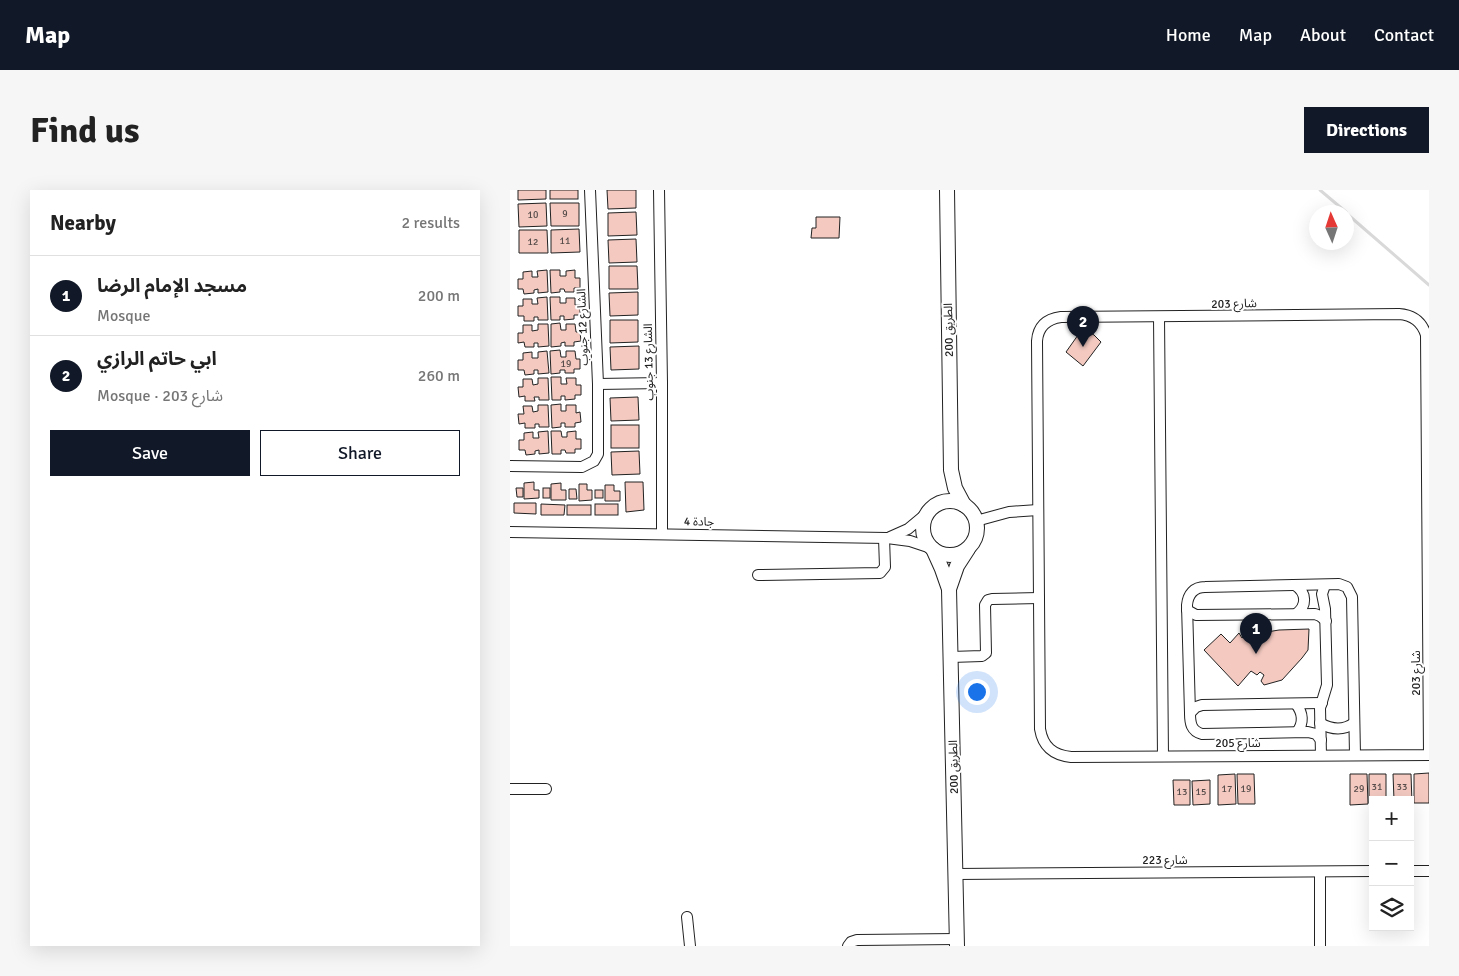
<!DOCTYPE html>
<html lang="en">
<head>
<meta charset="utf-8">
<style>
	:root { --surface:#fff; --page:#f6f6f6; --text:#222; --muted:#767676; --line:#e0e0e0; --accent:#111827 }
	body { margin:0; font-family:Signika,"Noto Sans Arabic",sans-serif; background:var(--page); color:var(--text) }
	.controls { position:absolute; right:15px; bottom:15px; display:grid; overflow:hidden; border-radius:0px; box-shadow:0 5px 20px #0002 }
	.controls button { width:45px; height:45px; display:grid; place-items:center; padding:0; border:0; border-bottom:1px solid var(--line); background:var(--surface); color:var(--text); font:25px sans-serif }
	.compass { position:absolute; left:799px; top:15px; width:45px; height:45px; border-radius:50%; background:var(--surface); box-shadow:0 5px 20px #0002; rotate:357deg }
	.you { position:absolute; left:466px; top:501px; width:18px; height:18px; margin:-12px; border:4px solid #fff; border-radius:50%; background:#1a73e8; box-shadow:0 0 0 8px #1a73e833 }
	.badge { display:grid; place-items:center; width:32px; height:32px; border-radius:50%; background:var(--accent); color:#fff; font-size:16px; font-weight:700 }
	.pin { position:absolute; translate:-50% -41px; filter:drop-shadow(0 1px 2px #0008) }
	.pin::after { content:''; position:absolute; top:26px; width:18px; height:15px; background:inherit; clip-path:polygon(0 0,100% 0,50% 100%) }
	.list { margin:0; padding:0; list-style:none }
	h2 { display:flex; justify-content:space-between; align-items:center; height:65px; margin:0; padding:0 20px; font-size:21px }
	h2 small { font-size:16px; font-weight:400; color:var(--muted) }
	.list li { display:grid; grid-template-columns:32px 1fr auto; gap:15px; align-items:center; box-sizing:border-box; height:80px; padding:0 20px; border-top:1px solid var(--line) }
	.list b { display:block; font-size:19px; white-space:nowrap }
	.list p { margin:0; font-size:16px; white-space:nowrap; color:var(--muted) }
	.list em { font-size:16px; font-style:normal; color:var(--muted) }
	.actions { display:flex; gap:10px; padding:15px 20px }
	.actions a { flex:1; padding:11px 0; border:1px solid var(--accent); border-radius:0px; text-align:center; font-size:18px; color:var(--accent) }
	.actions .main { background:var(--accent); color:#fff }
	.icon { flex:none; width:28px; height:28px; fill:none; stroke:currentColor; stroke-width:2; stroke-linecap:round; stroke-linejoin:round }
	.map { position:relative; flex:none; width:919px; height:756px; overflow:hidden; border-radius:0px }
	header { display:flex; align-items:center; gap:30px; box-sizing:border-box; height:70px; padding:0 25px; background:var(--accent); color:#fff }
	header strong { font-size:24px }
	nav { display:flex; gap:28px; margin-inline-start:auto; font-size:18px }
	.intro { display:flex; align-items:center; justify-content:space-between; box-sizing:border-box; height:120px; padding:0 30px }
	h1 { margin:0; font-size:35px }
	.button { padding:12px 22px; border-radius:0px; background:var(--accent); color:#fff; font-size:18px; font-weight:700 }
	main { display:flex; gap:30px; padding:0 30px }
	aside { flex:1; background:var(--surface); border-radius:0px; box-shadow:0 5px 20px #0002 }
	.map>svg:first-child { display:block }
</style>
</head>
<body>
<header>
<strong>Map</strong>
<nav><a>Home</a><a>Map</a><a>About</a><a>Contact</a></nav>
</header>
<div class="intro"><h1>Find us</h1><a class="button">Directions</a></div>
<main>
<aside>
<h2>Nearby<small>2 results</small></h2>
<ul class="list">
<li><span class="badge">1</span><div><b>مسجد الإمام الرضا</b><p>Mosque</p></div><em>200 m</em></li>
<li><span class="badge">2</span><div><b>ابي حاتم الرازي</b><p>Mosque · شارع 203</p></div><em>260 m</em></li>
</ul>
<div class="actions"><a class="main">Save</a><a>Share</a></div>
</aside>
<div class="map">
<svg width="919" height="756" viewBox="0 0 919 756">
	<rect width="100%" height="100%" fill="#fff"/>
	<g fill="none" stroke-linecap="round" stroke-linejoin="round">
		<g stroke="#d9d9d9" stroke-width="3">
			<path d="M 810,0 L 836,22"/>
			<path d="M 836,23 L 919,95"/>
		</g>
	</g>
	<g fill="#f3c9c0" stroke="#222">
		<path d="M 8,0 L 36,0 L 36,9 L 8,10 Z"/>
		<rect x="40" y="0" width="28" height="9"/>
		<path d="M 97,0 L 126,0 L 126,18 L 98,19 Z"/>
		<path d="M 36,13 L 37,36 L 9,37 L 8,14 Z"/>
		<path d="M 40,13 L 69,13 L 69,36 L 41,36 Z"/>
		<path d="M 126,22 L 127,45 L 98,46 L 98,23 Z"/>
		<path d="M 306,27 L 330,27 L 329,48 L 301,48 L 302,38 L 306,38 Z"/>
		<path d="M 69,39 L 70,62 L 41,63 L 41,40 Z"/>
		<path d="M 9,40 L 37,40 L 38,63 L 9,63 Z"/>
		<path d="M 126,49 L 127,72 L 99,73 L 98,50 Z"/>
		<path d="M 99,76 L 127,76 L 128,99 L 99,99 Z"/>
		<path d="M 37,80 L 38,102 L 28,103 L 28,99 L 24,100 L 24,103 L 14,104 L 13,99 L 8,99 L 8,89 L 13,89 L 13,82 L 22,81 L 22,87 L 28,87 L 27,81 Z"/>
		<path d="M 40,80 L 50,80 L 50,86 L 56,86 L 56,81 L 65,80 L 65,88 L 70,88 L 70,98 L 64,98 L 64,102 L 55,102 L 54,99 L 50,99 L 50,102 L 41,103 Z"/>
		<path d="M 128,102 L 128,125 L 100,126 L 99,103 Z"/>
		<path d="M 37,107 L 38,130 L 28,130 L 28,127 L 24,127 L 24,131 L 14,131 L 14,126 L 8,126 L 8,116 L 13,116 L 13,109 L 22,109 L 22,114 L 28,114 L 27,108 Z"/>
		<path d="M 40,107 L 50,107 L 50,113 L 56,113 L 56,108 L 65,108 L 65,115 L 70,115 L 70,125 L 64,125 L 64,129 L 54,130 L 54,126 L 50,126 L 50,130 L 41,130 Z"/>
		<path d="M 100,130 L 128,130 L 128,152 L 100,153 Z"/>
		<path d="M 50,133 L 51,140 L 56,140 L 56,134 L 65,134 L 66,142 L 70,142 L 71,151 L 64,152 L 64,156 L 55,156 L 55,152 L 51,153 L 51,156 L 41,157 L 41,134 Z"/>
		<path d="M 28,134 L 38,134 L 39,156 L 28,157 L 28,153 L 24,153 L 24,157 L 15,157 L 14,152 L 8,153 L 8,143 L 13,143 L 13,135 L 22,135 L 22,141 L 28,140 Z"/>
		<path d="M 573,138 L 584,145 L 591,152 L 573,176 L 556,162 Z"/>
		<path d="M 129,156 L 129,179 L 101,180 L 100,157 Z"/>
		<path d="M 50,160 L 51,167 L 56,167 L 56,161 L 65,161 L 66,169 L 70,169 L 70,179 L 64,179 L 64,183 L 55,183 L 55,180 L 50,180 L 50,183 L 41,184 L 40,161 Z"/>
		<path d="M 37,161 L 39,183 L 28,184 L 28,180 L 24,180 L 24,184 L 15,185 L 14,180 L 8,180 L 8,170 L 13,170 L 13,163 L 22,162 L 22,168 L 28,168 L 28,162 Z"/>
		<path d="M 41,187 L 51,187 L 51,194 L 57,194 L 56,188 L 66,188 L 66,195 L 71,195 L 71,205 L 65,205 L 65,209 L 55,210 L 55,206 L 51,206 L 51,210 L 42,210 Z"/>
		<path d="M 28,188 L 38,188 L 39,210 L 29,210 L 29,207 L 24,207 L 25,211 L 15,211 L 15,206 L 9,207 L 8,197 L 13,197 L 13,189 L 22,189 L 23,195 L 28,194 Z"/>
		<path d="M 128,207 L 129,230 L 101,231 L 100,208 Z"/>
		<path d="M 51,214 L 51,221 L 56,221 L 56,215 L 66,215 L 66,223 L 70,222 L 71,232 L 65,233 L 65,237 L 55,237 L 55,233 L 51,233 L 51,237 L 42,238 L 41,215 Z"/>
		<path d="M 28,215 L 38,215 L 39,237 L 29,237 L 29,234 L 25,234 L 25,238 L 15,238 L 15,233 L 9,234 L 8,224 L 14,224 L 13,216 L 22,216 L 23,222 L 28,221 Z"/>
		<rect x="101" y="235" width="28" height="23"/>
		<path d="M 38,241 L 39,263 L 29,264 L 29,260 L 25,261 L 25,264 L 16,265 L 15,260 L 9,260 L 9,250 L 14,250 L 14,243 L 23,242 L 23,248 L 29,248 L 28,242 Z"/>
		<path d="M 41,241 L 51,241 L 52,247 L 57,247 L 57,242 L 66,241 L 66,249 L 71,249 L 71,259 L 65,259 L 65,263 L 56,263 L 55,260 L 51,260 L 51,264 L 42,264 Z"/>
		<path d="M 129,261 L 130,284 L 102,285 L 101,262 Z"/>
		<path d="M 24,292 L 24,300 L 29,300 L 29,308 L 14,309 L 14,293 Z"/>
		<path d="M 115,292 L 133,292 L 134,320 L 116,322 Z"/>
		<path d="M 51,293 L 51,300 L 56,300 L 56,310 L 41,310 L 41,294 Z"/>
		<path d="M 69,294 L 77,294 L 77,300 L 82,300 L 82,310 L 69,311 Z"/>
		<path d="M 95,295 L 104,295 L 104,301 L 110,301 L 110,311 L 95,311 Z"/>
		<path d="M 6,298 L 13,298 L 13,307 L 7,307 Z"/>
		<rect x="33" y="298" width="7" height="10"/>
		<path d="M 59,299 L 66,299 L 67,309 L 59,309 Z"/>
		<rect x="85" y="300" width="8" height="8"/>
		<path d="M 4,313 L 26,313 L 26,324 L 4,323 Z"/>
		<path d="M 31,314 L 55,315 L 54,325 L 31,325 Z"/>
		<rect x="85" y="314" width="23" height="11"/>
		<rect x="57" y="315" width="24" height="10"/>
		<path d="M 799,439 L 798,460 L 792,468 L 772,490 L 754,495 L 751,491 L 754,485 L 750,482 L 747,485 L 741,481 L 728,496 L 694,460 L 711,444 L 720,453 L 729,443 L 732,448 L 738,443 L 742,450 L 751,442 L 754,445 L 757,442 L 769,440 Z"/>
		<path d="M 919,583 L 919,613 L 904,613 L 904,584 Z"/>
		<path d="M 725,584 L 726,614 L 708,615 L 708,585 Z"/>
		<path d="M 727,584 L 744,584 L 745,614 L 728,614 Z"/>
		<path d="M 840,584 L 857,584 L 858,614 L 840,615 Z"/>
		<path d="M 859,584 L 876,584 L 876,610 L 863,610 L 863,613 L 859,613 Z"/>
		<path d="M 883,584 L 901,584 L 902,613 L 900,613 L 900,610 L 884,610 Z"/>
		<path d="M 663,590 L 680,590 L 680,615 L 664,615 Z"/>
		<path d="M 700,590 L 700,614 L 683,615 L 682,591 Z"/>
	</g>
	<g fill="none" stroke-linecap="round" stroke-linejoin="round">
		<g stroke="#222" stroke-width="12">
			<g id="minor">
				<path d="M 149,0 L 152,193 L 152,344"/>
				<path d="M 889,124 C 903,125 912,132 916,145 L 919,565 L 561,567 C 543,565 533,557 530,539 L 527,151 C 528,137 536,129 551,127 Z"/>
				<path d="M 649,127 L 653,566"/>
				<path d="M 88,194 L 152,193"/>
				<path d="M 0,276 L 72,277 L 84,271 L 88,264 L 88,194 L 80,0"/>
				<path d="M 466,331 L 499,322 L 528,320"/>
				<path d="M 0,342 L 377,348 L 400,351 L 421,358"/>
				<path d="M 380,347 L 398,339 L 416,324"/>
				<path d="M 248,385 L 370,383 L 375,377 L 374,348"/>
				<path d="M 785,395 C 797,403 797,416 786,424"/>
				<path d="M 677,420 L 686,425 L 805,424 L 810,426 L 816,431"/>
				<path d="M 441,467 L 472,466 L 476,463 L 475,415 L 478,410 L 482,409 L 529,408"/>
				<path d="M 786,514 C 793,523 794,533 787,542"/>
				<path d="M 680,523 L 686,517 L 692,515 L 812,513"/>
				<path d="M 810,533 C 822,540 833,541 844,533"/>
				<path d="M 811,550 L 806,544 L 798,542 L 692,544 C 681,541 680,533 680,523 L 677,415 C 678,404 684,397 695,397 L 829,394 L 837,397 L 842,407 L 845,565"/>
				<path d="M 811,565 L 810,518 L 817,495 L 815,419 L 812,404 L 815,395"/>
				<path d="M 0,599 L 36,599"/>
				<path d="M 900,681 L 919,681"/>
				<path d="M 810,682 L 810,756"/>
				<path d="M 447,684 L 863,681"/>
				<path d="M 177,727 L 180,756"/>
				<path d="M 338,756 L 341,752 L 347,750 L 447,749"/>
			</g>
		</g>
		<g stroke="#222" stroke-width="16">
			<g id="major">
				<path d="M 437,0 L 441,280 L 445,298 L 454,315"/>
				<circle cx="440" cy="338" r="27"/>
				<path d="M 423,359 L 432,379 L 439,399 L 447,756"/>
				<path d="M 439,399 L 447,376 L 458,359"/>
			</g>
		</g>
		<use href="#minor" stroke="#fff" stroke-width="10"/>
		<use href="#major" stroke="#fff" stroke-width="14"/>
	</g>
	<g text-anchor="middle" dominant-baseline="central" stroke-width="4" stroke-linejoin="round" paint-order="stroke">
		<g font-size="10" fill="#564c4a">
			<text x="55" y="24">9</text>
			<text x="23" y="25">10</text>
			<text x="55" y="51">11</text>
			<text x="23" y="52">12</text>
			<text x="56" y="174">19</text>
			<text x="867" y="597">31</text>
			<text x="892" y="597">33</text>
			<text x="717" y="599">17</text>
			<text x="736" y="599">19</text>
			<text x="849" y="599">29</text>
			<text x="672" y="602">13</text>
			<text x="691" y="602">15</text>
		</g>
		<g font-size="12" fill="#222" stroke="#fff">
			<text transform="translate(724 114) rotate(-1)">شارع 203</text>
			<text transform="translate(73 137) rotate(-92)">الشارع 12 جنوب</text>
			<text transform="translate(439 140) rotate(-91)">الطريق 200</text>
			<text transform="translate(139 172) rotate(-91)">الشارع 13 جنوب</text>
			<text transform="translate(189 332) rotate(1)">جادة 4</text>
			<text transform="translate(906 483) rotate(-90)">شارع 203</text>
			<text x="728" y="553">شارع 205</text>
			<text transform="translate(444 577) rotate(-91)">الطريق 200</text>
			<text x="655" y="670">شارع 223</text>
		</g>
	</g>
</svg>
<div class="controls">
<button>+</button>
<button>−</button>
<button><svg class="icon" aria-label="layers" viewBox="0 0 24 24"><path d="M12 4l9 5-9 5-9-5zM3 14l9 5 9-5"/></svg></button>
</div>
<svg class="compass" viewBox="-18 -18 36 36"><path d="M0-13l5 13h-10z" fill="#e53935"/><path d="M0 13l5-13h-10z" fill="#767676"/></svg>
<div class="you"></div>
<div class="pin badge" style="left:746px;top:464px">1</div>
<div class="pin badge" style="left:573px;top:157px">2</div>
</div>
</main>
</body>
</html>
